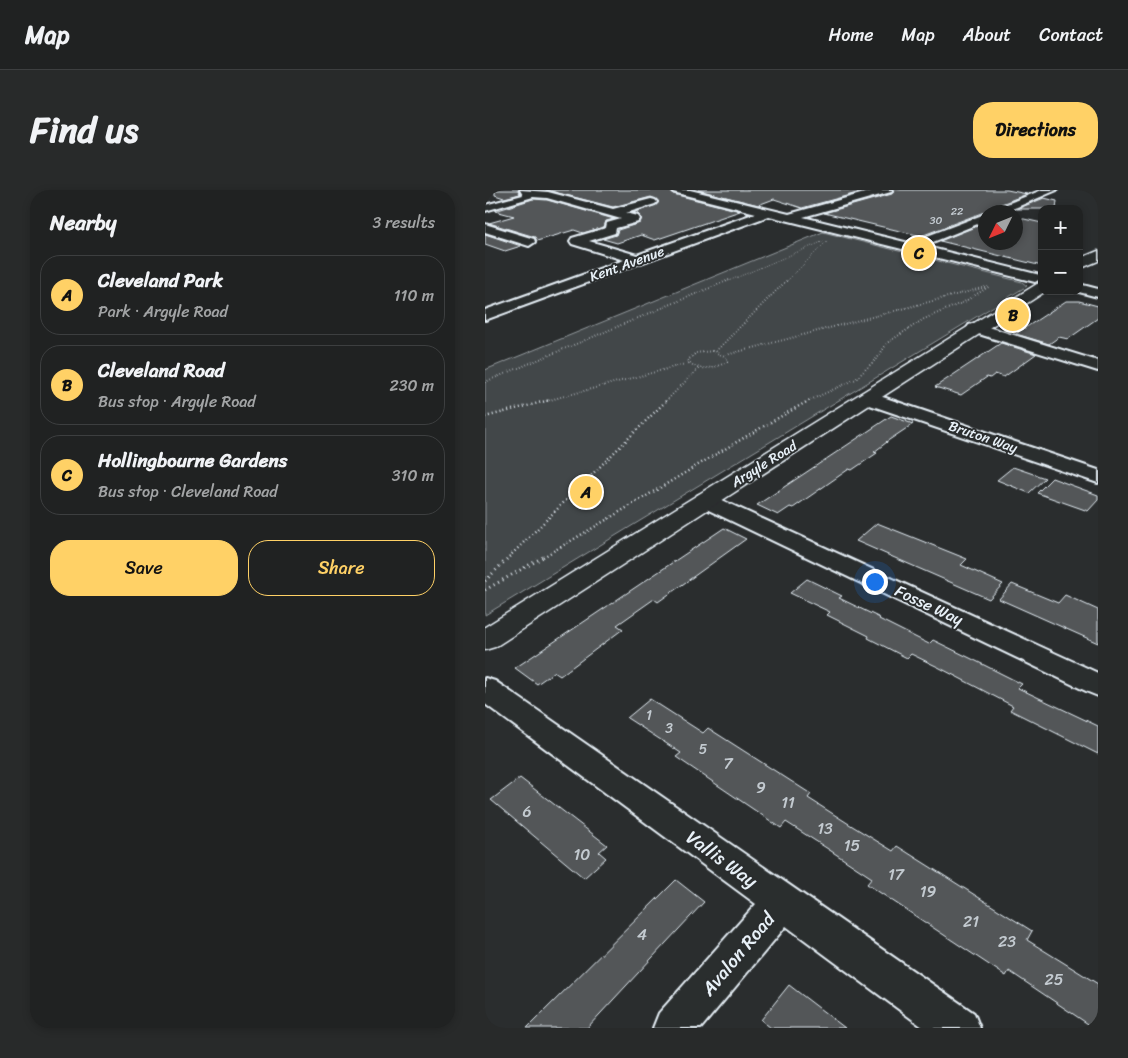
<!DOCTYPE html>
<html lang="en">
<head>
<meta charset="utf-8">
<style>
	:root { --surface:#202222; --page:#282a2a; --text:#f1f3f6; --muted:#a2a4a5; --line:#3d3f40; --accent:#ffd166 }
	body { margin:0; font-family:Sriracha,sans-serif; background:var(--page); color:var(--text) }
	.controls { position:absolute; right:15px; top:15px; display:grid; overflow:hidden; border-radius:10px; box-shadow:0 2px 8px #0003 }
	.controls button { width:45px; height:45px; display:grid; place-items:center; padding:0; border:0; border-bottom:1px solid var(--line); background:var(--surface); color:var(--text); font:25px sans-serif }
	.compass { position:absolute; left:493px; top:15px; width:45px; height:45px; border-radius:50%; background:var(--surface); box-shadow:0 2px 8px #0003; rotate:227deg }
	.you { position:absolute; left:389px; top:391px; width:18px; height:18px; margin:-12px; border:4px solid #fff; border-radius:50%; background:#1a73e8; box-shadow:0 0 0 8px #1a73e833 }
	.badge { display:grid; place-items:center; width:32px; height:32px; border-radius:50%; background:var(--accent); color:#111; font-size:16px; font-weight:700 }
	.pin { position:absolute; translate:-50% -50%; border:2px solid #fff; box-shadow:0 1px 5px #0006 }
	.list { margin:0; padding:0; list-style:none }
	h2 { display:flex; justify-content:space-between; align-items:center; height:65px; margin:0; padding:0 20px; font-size:21px }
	h2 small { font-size:16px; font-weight:400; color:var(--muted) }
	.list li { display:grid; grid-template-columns:32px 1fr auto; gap:15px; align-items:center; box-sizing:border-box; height:80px; margin:0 10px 10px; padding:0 10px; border:1px solid var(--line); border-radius:20px }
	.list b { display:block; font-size:19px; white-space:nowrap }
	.list p { margin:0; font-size:16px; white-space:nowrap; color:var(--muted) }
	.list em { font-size:16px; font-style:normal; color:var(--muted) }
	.actions { display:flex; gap:10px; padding:15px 20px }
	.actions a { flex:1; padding:11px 0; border:1px solid var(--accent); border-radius:20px; text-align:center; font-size:18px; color:var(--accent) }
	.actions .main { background:var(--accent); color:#111 }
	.map { position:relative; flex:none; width:613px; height:838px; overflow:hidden; border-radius:20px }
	header { display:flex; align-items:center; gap:30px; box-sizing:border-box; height:70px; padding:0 25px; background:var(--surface); border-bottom:1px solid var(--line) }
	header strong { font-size:24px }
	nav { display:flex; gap:28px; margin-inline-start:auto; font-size:18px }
	.intro { display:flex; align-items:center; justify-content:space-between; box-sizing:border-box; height:120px; padding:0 30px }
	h1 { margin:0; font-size:35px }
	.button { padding:12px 22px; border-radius:20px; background:var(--accent); color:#111; font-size:18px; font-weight:700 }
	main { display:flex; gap:30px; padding:0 30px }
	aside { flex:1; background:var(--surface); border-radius:20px; box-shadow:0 2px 8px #0003 }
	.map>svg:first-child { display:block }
</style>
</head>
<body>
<header>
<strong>Map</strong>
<nav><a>Home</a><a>Map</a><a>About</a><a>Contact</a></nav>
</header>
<div class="intro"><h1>Find us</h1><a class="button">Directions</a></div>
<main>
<aside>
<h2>Nearby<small>3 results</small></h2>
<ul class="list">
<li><span class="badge">A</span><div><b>Cleveland Park</b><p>Park · Argyle Road</p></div><em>110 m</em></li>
<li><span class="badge">B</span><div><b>Cleveland Road</b><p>Bus stop · Argyle Road</p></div><em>230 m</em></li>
<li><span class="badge">C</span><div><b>Hollingbourne Gardens</b><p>Bus stop · Cleveland Road</p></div><em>310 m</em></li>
</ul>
<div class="actions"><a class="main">Save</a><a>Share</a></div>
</aside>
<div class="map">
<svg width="613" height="838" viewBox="0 0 613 838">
	<rect width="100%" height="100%" fill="#2a2d2e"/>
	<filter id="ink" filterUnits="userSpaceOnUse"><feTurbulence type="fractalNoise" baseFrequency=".02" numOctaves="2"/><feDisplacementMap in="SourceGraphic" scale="10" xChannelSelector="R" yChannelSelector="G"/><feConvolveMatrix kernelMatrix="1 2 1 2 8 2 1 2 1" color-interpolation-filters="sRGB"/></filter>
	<g filter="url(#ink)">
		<path fill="#424648" stroke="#959ca0" d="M 338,42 L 537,92 L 542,96 L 0,425 L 0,180 Z"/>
		<g fill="#535759" stroke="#e8f1f8">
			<path d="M 10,0 L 33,0 L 35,4 L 19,8 L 10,5 Z"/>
			<path d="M 61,0 L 185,0 L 188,4 L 255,21 L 170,50 L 156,45 L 132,53 L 118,49 L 131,45 L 133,40 L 155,33 L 157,28 L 153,24 L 148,23 L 171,15 L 174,12 L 171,9 L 166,7 L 128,17 Z"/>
			<path d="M 213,0 L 383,0 L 317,18 L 289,9 L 273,15 Z"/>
			<path d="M 409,0 L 522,0 L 542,4 L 506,18 L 503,22 L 499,22 L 436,46 L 339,23 L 407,4 Z"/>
			<path d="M 559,8 L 572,11 L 571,19 L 532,19 Z"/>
			<path d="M 48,9 L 62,10 L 129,29 L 121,31 L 119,37 L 98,43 L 89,40 L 52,51 L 50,47 L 4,33 L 29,26 L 10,21 Z"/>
			<path d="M 530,27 L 557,33 L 557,76 L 455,51 L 500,33 L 500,52 L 530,52 Z"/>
			<path d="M 0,44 L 36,56 L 20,61 L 0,54 Z"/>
			<path d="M 581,111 L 594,111 L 613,116 L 613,128 L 583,149 L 574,147 L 564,154 L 531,144 Z"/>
			<path d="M 516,153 L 551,164 L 519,187 L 510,184 L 505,188 L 502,187 L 476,205 L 450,197 Z"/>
			<path d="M 406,226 L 428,234 L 401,252 L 402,252 L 389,262 L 392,263 L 367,280 L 364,279 L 308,318 L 305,317 L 293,325 L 272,315 Z"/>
			<path d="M 528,277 L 560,288 L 544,303 L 512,290 Z"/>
			<path d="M 567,288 L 613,305 L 613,310 L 603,321 L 552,303 Z"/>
			<path d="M 392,333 L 482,369 L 476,375 L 518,394 L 504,409 L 371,351 Z"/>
			<path d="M 239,338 L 261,349 L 173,412 L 169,409 L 132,435 L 138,439 L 75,486 L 69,482 L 52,494 L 30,478 Z"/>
			<path d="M 322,389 L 357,406 L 354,408 L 395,428 L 394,429 L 444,454 L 448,450 L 489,470 L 537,494 L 533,498 L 613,536 L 613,564 L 525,520 L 528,516 L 453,477 L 426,464 L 422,468 L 383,448 L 384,446 L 342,425 L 345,422 L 305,403 Z"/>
			<path d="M 527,394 L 573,413 L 580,405 L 613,420 L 613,453 L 514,409 Z"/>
			<path d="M 165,509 L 218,543 L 223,538 L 326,604 L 323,608 L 364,634 L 408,661 L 412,656 L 547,741 L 542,750 L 613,794 L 613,838 L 609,838 L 524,781 L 521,786 L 382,694 L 387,688 L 343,659 L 301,632 L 296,638 L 191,567 L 196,563 L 142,528 Z"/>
			<path d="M 35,588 L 122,655 L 114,662 L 121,668 L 99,688 L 6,610 Z"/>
			<path d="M 191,690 L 219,712 L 102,838 L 42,838 Z"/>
			<path d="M 304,795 L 313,802 L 360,838 L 286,838 L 276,830 Z"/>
		</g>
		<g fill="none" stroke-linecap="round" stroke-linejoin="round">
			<g stroke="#e8f1f8" stroke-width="4">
				<g id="minor">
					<path d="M 35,0 L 63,2 L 128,19 L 166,9 L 170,10 L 172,12 L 170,14 L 141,23 L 153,26 L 155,29 L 153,32 L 131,38 L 130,43 L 104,51 L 152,65 L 271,23 L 188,2 L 187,0 L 205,0 L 304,24 L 390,0 L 407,0 L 406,2 L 318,27 L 424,53 L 500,24 L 500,31 L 438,56 L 555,85 L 557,88 L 550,92 L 284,26 L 0,130 L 0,120 L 139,70 L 87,54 L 85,51 L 87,48 L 121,38 L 122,33 L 136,29 L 62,8 L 48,7 L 0,21 L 0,15 L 38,5 Z"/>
					<path d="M 557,0 L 572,0 L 520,22 L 505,22 L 507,20 Z"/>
					<path d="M 0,34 L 49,49 L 50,52 L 44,56 L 0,42 Z"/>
					<path d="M 594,94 L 613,99 L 613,107 L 590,101 L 594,101 Z"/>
					<path d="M 490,133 L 613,171 L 613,181 L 484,141 L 482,138 L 484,135 Z"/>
					<path d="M 383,202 L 613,280 L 613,293 L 376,212 L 374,208 L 376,204 Z"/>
					<path d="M 221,303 L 613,483 L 613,506 L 603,502 L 213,315 L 210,310 L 213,305 Z"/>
					<path d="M 0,488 L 10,491 L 489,823 L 495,838 L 439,838 L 301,736 L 216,838 L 168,838 L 174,823 L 271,714 L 0,514 Z"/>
				</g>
			</g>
			<g stroke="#e8f1f8" stroke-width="3">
				<g id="major">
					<path d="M 613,61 L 613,71 L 594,79 L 594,69 Z"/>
					<path d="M 557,93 L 557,101 L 561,101 L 10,457 L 0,460 L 0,437 L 552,94 Z"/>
				</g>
			</g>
			<g stroke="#e8f1f8" stroke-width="1" stroke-dasharray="0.5 2" stroke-linecap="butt">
				<path d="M 241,92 L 339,51"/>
				<path d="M 301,92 L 342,51"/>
			</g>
			<g stroke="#e8f1f8" stroke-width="2" stroke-dasharray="0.5 2.5" stroke-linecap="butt">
				<path d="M 227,161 L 242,167 L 242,172 C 231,178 211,183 203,170 L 211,163 Z"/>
				<path d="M 231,161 L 302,90"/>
				<path d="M 241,165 L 501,97"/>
				<path d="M 0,192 L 244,90"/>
				<path d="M 61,211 L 204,173"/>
				<path d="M 181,211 L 214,178"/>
				<path d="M 323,211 L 371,189 L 394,166 L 402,153 L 439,129 L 479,112 L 505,96"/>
			</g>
			<g stroke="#e8f1f8" stroke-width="2.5" stroke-dasharray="1 3" stroke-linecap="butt">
				<path d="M 0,227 L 65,210"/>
				<path d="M 24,367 L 182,210"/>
				<path d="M 58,367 C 147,316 235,260 325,210"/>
			</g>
			<g stroke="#e8f1f8" stroke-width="3" stroke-dasharray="1 4" stroke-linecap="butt">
				<path d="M 0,391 L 25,366"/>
				<path d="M 0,400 L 60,366"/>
			</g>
			<use href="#minor" fill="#2a2d2e" fill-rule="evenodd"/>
			<use href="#major" fill="#2a2d2e" fill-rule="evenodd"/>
		</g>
	</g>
	<g text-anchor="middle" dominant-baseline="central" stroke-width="4" stroke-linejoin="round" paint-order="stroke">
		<g font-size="11" fill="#c3cad0">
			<text x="472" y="21">22</text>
			<text x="451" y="30">30</text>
		</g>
		<g font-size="14" fill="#e8f1f8" stroke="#2a2d2e">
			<text transform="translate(142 74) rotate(-20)">Kent Avenue</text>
			<text transform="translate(498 247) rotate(19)">Bruton Way</text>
			<text transform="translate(279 274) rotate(-32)">Argyle Road</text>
		</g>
		<g font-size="14" fill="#c3cad0">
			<text x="164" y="525">1</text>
			<text x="184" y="538">3</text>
			<text x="218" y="559">5</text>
		</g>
		<g font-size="16" fill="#e8f1f8" stroke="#2a2d2e">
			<text transform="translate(444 415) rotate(25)">Fosse Way</text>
		</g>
		<g font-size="16" fill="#c3cad0">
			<text x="243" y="573">7</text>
			<text x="276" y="597">9</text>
			<text x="303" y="612">11</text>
			<text x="42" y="621">6</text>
			<text x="340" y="638">13</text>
			<text x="367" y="655">15</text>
			<text x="97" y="664">10</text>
			<text x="411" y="684">17</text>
			<text x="443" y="701">19</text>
			<text x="486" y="731">21</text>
			<text x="157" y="744">4</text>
			<text x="522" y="751">23</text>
			<text x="569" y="789">25</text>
		</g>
		<g font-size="19" fill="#e8f1f8" stroke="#2a2d2e">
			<text transform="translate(237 669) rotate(36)">Vallis Way</text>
			<text transform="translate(253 764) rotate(-50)">Avalon Road</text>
		</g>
	</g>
</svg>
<div class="controls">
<button>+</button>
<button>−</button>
</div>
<svg class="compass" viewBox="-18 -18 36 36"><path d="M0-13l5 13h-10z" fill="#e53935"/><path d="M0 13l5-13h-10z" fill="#a2a4a5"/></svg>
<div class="you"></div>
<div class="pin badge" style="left:101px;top:302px">A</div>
<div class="pin badge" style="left:528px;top:125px">B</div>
<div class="pin badge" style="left:434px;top:63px">C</div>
</div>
</main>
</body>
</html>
